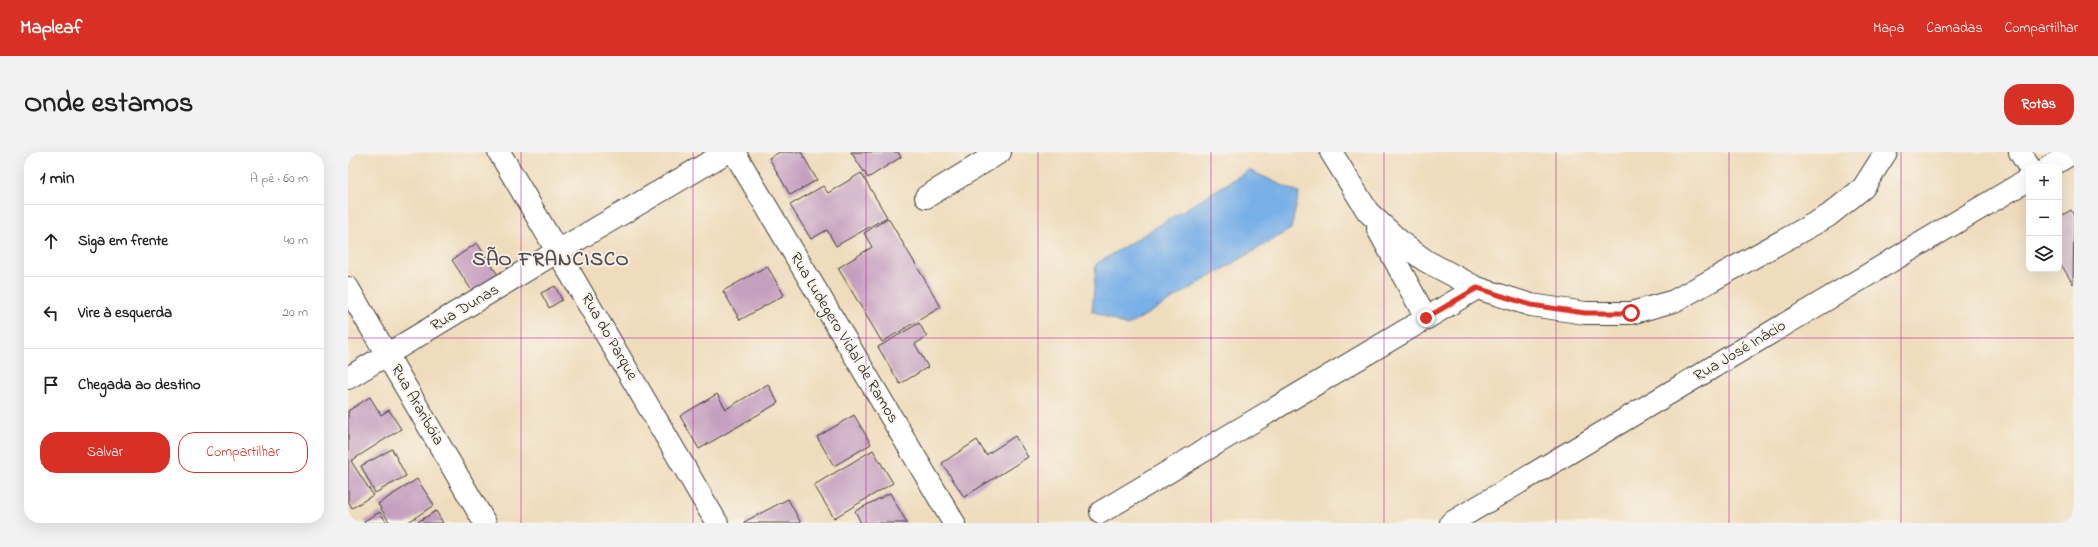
<!DOCTYPE html>
<html lang="pt">
<head>
<meta charset="utf-8">
<style>
	:root { --surface:#fff; --page:#f2f2f2; --text:#222; --muted:#767676; --line:#e0e0e0; --accent:#d93025 }
	body { margin:0; font-family:"Indie Flower",sans-serif; background:var(--page); color:var(--text) }
	.controls { position:absolute; right:12px; top:12px; display:grid; overflow:hidden; border-radius:8px; box-shadow:0 4px 16px #0002 }
	.controls button { width:36px; height:36px; display:grid; place-items:center; padding:0; border:0; border-bottom:1px solid var(--line); background:var(--surface); color:var(--text); font:20px sans-serif }
	.stop { position:absolute; width:12px; height:12px; margin:-9px; border:3px solid #d93025; border-radius:50%; background:#fff }
	.stop.end { background:#d93025; border-color:#fff; box-shadow:0 1px 4px #0008 }
	.list { margin:0; padding:0; list-style:none }
	h2 { display:flex; justify-content:space-between; align-items:center; height:52px; margin:0; padding:0 16px; font-size:17px }
	h2 small { font-size:13px; font-weight:400; color:var(--muted) }
	.list li { display:grid; grid-template-columns:26px 1fr auto; gap:12px; align-items:center; box-sizing:border-box; height:72px; padding:0 16px; border-top:1px solid var(--line) }
	.list b { display:block; font-size:15px; white-space:nowrap }
	.list em { font-size:13px; font-style:normal; color:var(--muted) }
	.actions { display:flex; gap:8px; padding:12px 16px }
	.actions a { flex:1; padding:9px 0; border:1px solid var(--accent); border-radius:16px; text-align:center; font-size:14px; color:var(--accent) }
	.actions .main { background:var(--accent); color:#fff }
	.icon { flex:none; width:22px; height:22px; fill:none; stroke:currentColor; stroke-width:2; stroke-linecap:round; stroke-linejoin:round }
	.map { position:relative; flex:none; width:1726px; height:371px; overflow:hidden; border-radius:16px }
	header { display:flex; align-items:center; gap:24px; box-sizing:border-box; height:56px; padding:0 20px; background:var(--accent); color:#fff }
	header strong { font-size:19px }
	nav { display:flex; gap:22px; margin-inline-start:auto; font-size:14px }
	.intro { display:flex; align-items:center; justify-content:space-between; box-sizing:border-box; height:96px; padding:0 24px }
	h1 { margin:0; font-size:28px }
	.button { padding:10px 18px; border-radius:16px; background:var(--accent); color:#fff; font-size:14px; font-weight:700 }
	main { display:flex; gap:24px; padding:0 24px }
	aside { flex:1; background:var(--surface); border-radius:16px; box-shadow:0 4px 16px #0002 }
	.map>svg:first-child { display:block }
</style>
</head>
<body>
<header>
<strong>Mapleaf</strong>
<nav><a>Mapa</a><a>Camadas</a><a>Compartilhar</a></nav>
</header>
<div class="intro"><h1>Onde estamos</h1><a class="button">Rotas</a></div>
<main>
<aside>
<h2>1 min<small>A pé · 60 m</small></h2>
<ul class="list">
<li><svg class="icon" aria-label="ahead" viewBox="0 0 24 24"><path d="M12 20V5M6 11l6-6 6 6"/></svg><div><b>Siga em frente</b></div><em>40 m</em></li>
<li><svg class="icon" aria-label="left" viewBox="0 0 24 24"><path d="M17 20v-9H6M10 6l-5 5 5 5"/></svg><div><b>Vire à esquerda</b></div><em>20 m</em></li>
<li><svg class="icon" aria-label="arrive" viewBox="0 0 24 24"><path d="M6 21V4h12l-3 4 3 4H6"/></svg><div><b>Chegada ao destino</b></div></li>
</ul>
<div class="actions"><a class="main">Salvar</a><a>Compartilhar</a></div>
</aside>
<div class="map">
<svg width="1726" height="371" viewBox="0 0 1726 371">
	<rect width="100%" height="100%" fill="#f7f3e8"/>
	<filter id="ink" filterUnits="userSpaceOnUse"><feTurbulence type="fractalNoise" baseFrequency=".025" numOctaves="2"/><feDisplacementMap in="SourceGraphic" scale="8" xChannelSelector="R" yChannelSelector="G"/><feConvolveMatrix kernelMatrix="1 2 1 2 8 2 1 2 1" color-interpolation-filters="sRGB"/></filter>
	<filter id="wash" filterUnits="userSpaceOnUse"><feTurbulence type="fractalNoise" baseFrequency=".012" numOctaves="4" result="noise"/><feDisplacementMap in="SourceGraphic" scale="16" xChannelSelector="R" yChannelSelector="G"/><feGaussianBlur stdDeviation="0.9" result="paint"/><feColorMatrix in="noise" values="0 0 0 0 0 0 0 0 0 0 0 0 0 0 0 0 0 1.4 0 .05"/><feComposite in="paint" operator="in"/></filter>
	<g filter="url(#wash)">
		<rect width="100%" height="100%" fill="#efdcbc"/>
		<path fill="#77afe7" stroke="#4a6682" d="M 901,18 L 951,41 L 943,77 L 779,174 L 744,159 L 748,112 Z"/>
		<g id="blocks">
			<g fill="#c59fbf">
				<path d="M 432,0 L 453,0 L 469,28 L 442,43 L 421,6 Z"/>
				<path d="M 503,0 L 550,0 L 553,5 L 520,26 Z"/>
				<path d="M 513,21 L 539,65 L 488,94 L 479,78 L 463,87 L 442,53 L 475,34 L 480,41 Z"/>
				<path d="M 1723,58 L 1726,63 L 1725,132 L 1711,109 L 1711,65 Z"/>
				<path d="M 540,66 L 593,155 L 534,190 L 490,116 L 524,95 L 516,81 Z"/>
				<path d="M 129,91 L 152,126 L 126,142 L 104,108 Z"/>
				<path d="M 419,114 L 436,143 L 392,168 L 375,139 Z"/>
				<path d="M 207,134 L 214,148 L 201,156 L 193,141 Z"/>
				<path d="M 571,171 L 579,185 L 567,192 L 580,215 L 552,232 L 530,195 Z"/>
				<path d="M 420,232 L 430,251 L 351,297 L 332,264 L 369,242 L 378,257 Z"/>
				<path d="M 22,245 L 33,263 L 41,258 L 53,277 L 3,309 L 25,343 L 4,356 L 0,349 L 0,259 Z"/>
				<path d="M 506,263 L 523,292 L 486,314 L 469,285 Z"/>
				<path d="M 667,284 L 680,305 L 616,345 L 594,311 L 629,288 L 638,303 Z"/>
				<path d="M 44,297 L 58,324 L 27,341 L 13,314 Z"/>
				<path d="M 525,298 L 545,331 L 486,366 L 466,333 Z"/>
				<path d="M 69,327 L 86,353 L 59,371 L 42,371 L 30,352 Z"/>
				<path d="M 542,341 L 559,371 L 513,371 L 507,359 Z"/>
				<path d="M 440,347 L 453,371 L 396,371 L 396,370 Z"/>
				<path d="M 88,359 L 95,371 L 68,371 Z"/>
				<path d="M 32,360 L 39,371 L 17,371 L 16,369 Z"/>
			</g>
		</g>
	</g>
	<g filter="url(#ink)">
		<use href="#blocks" fill-opacity="0" stroke="#3c3934" stroke-width="1"/>
		<g fill="none" stroke-linecap="round" stroke-linejoin="round">
			<g stroke="#3c3934" stroke-width="24">
				<g id="street">
					<path d="M 151,0 L 369,371"/>
					<path d="M 386,0 L 606,371"/>
					<path d="M 983,0 L 1020,60 L 1056,93 L 1078,109 L 1129,136 L 1183,153 L 1237,161 L 1283,161 L 1326,149 L 1480,64 L 1515,36 L 1538,0"/>
					<path d="M 1672,0 L 1681,15"/>
					<path d="M 1701,15 L 1726,0"/>
					<path d="M 578,45 L 652,0"/>
					<path d="M 1030,77 L 1078,166"/>
					<path d="M 0,136 L 137,371"/>
					<path d="M 0,226 L 210,99 L 379,0"/>
					<path d="M 753,360 L 1129,136"/>
					<path d="M 1103,371 L 1681,27"/>
				</g>
			</g>
			<use href="#street" stroke="#fff" stroke-width="22"/>
		</g>
	</g>
	<g fill="none" stroke-linecap="round" stroke-linejoin="round" filter="url(#ink)">
		<path stroke="#d93025" stroke-width="5" d="M 1078,166 L 1129,136 L 1183,153 L 1237,161 L 1283,161"/>
	</g>
	<path fill="none" stroke="#b5179e" stroke-width="1" stroke-opacity="0.55" d="M 173,0 L 173,371M 345,0 L 345,371M 518,0 L 518,371M 690,0 L 690,371M 863,0 L 863,371M 1036,0 L 1036,371M 1208,0 L 1208,371M 1381,0 L 1381,371M 1553,0 L 1553,371M 0,186 L 1726,186"/>
	<g text-anchor="middle" dominant-baseline="central" stroke-width="3.5" stroke-linejoin="round" paint-order="stroke">
		<g font-size="16" fill="#1c1c1c" stroke="#f7f3e8">
			<text transform="translate(117 156) rotate(-31)">Rua Dunas</text>
			<text transform="translate(261 185) rotate(60)">Rua do Parque</text>
			<text transform="translate(496 186) rotate(59)">Rua Ludegero Vidal de Ramos</text>
			<text transform="translate(1392 199) rotate(-31)">Rua José Inácio</text>
			<text transform="translate(69 253) rotate(60)">Rua Araribóia</text>
		</g>
		<g font-size="20" font-weight="bold" letter-spacing="1" fill="#574a55" stroke="#f7f3e8">
			<text x="203" y="108">SÃO FRANCISCO</text>
		</g>
	</g>
</svg>
<div class="controls">
<button>+</button>
<button>−</button>
<button><svg class="icon" aria-label="layers" viewBox="0 0 24 24"><path d="M12 4l9 5-9 5-9-5zM3 14l9 5 9-5"/></svg></button>
</div>
<div class="stop" style="left:1283px;top:161px"></div>
<div class="stop end" style="left:1078px;top:166px"></div>
</div>
</main>
</body>
</html>
